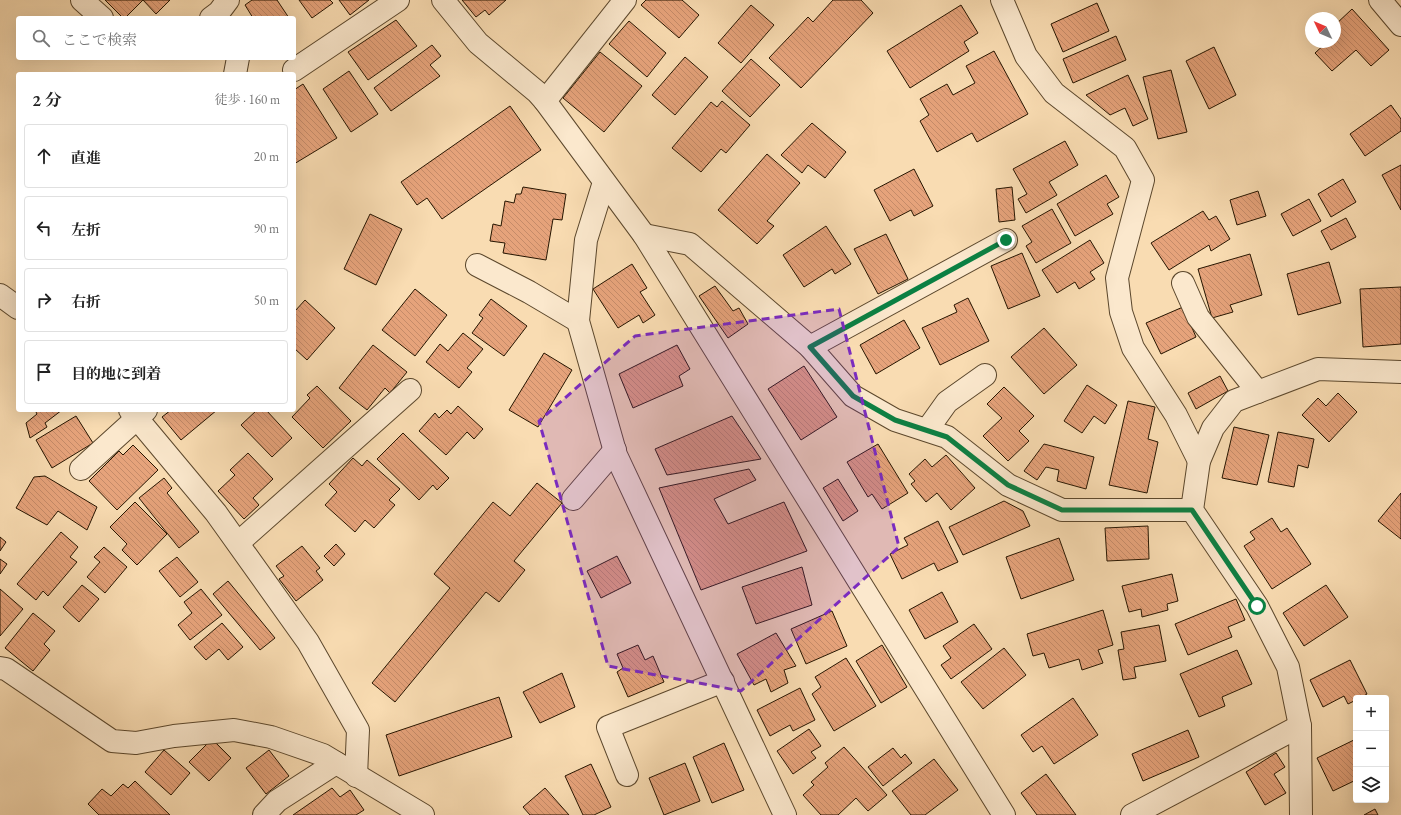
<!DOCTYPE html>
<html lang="ja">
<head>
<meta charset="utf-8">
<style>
	:root { --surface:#fff; --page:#f2f2f2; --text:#222; --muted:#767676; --line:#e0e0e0 }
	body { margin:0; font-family:"EB Garamond","Noto Serif JP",serif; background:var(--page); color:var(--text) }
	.controls { position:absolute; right:12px; bottom:12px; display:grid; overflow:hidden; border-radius:4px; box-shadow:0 4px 16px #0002 }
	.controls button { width:36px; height:36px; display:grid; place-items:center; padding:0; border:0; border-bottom:1px solid var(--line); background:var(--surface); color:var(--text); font:20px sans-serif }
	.compass { position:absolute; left:1305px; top:12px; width:36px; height:36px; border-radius:50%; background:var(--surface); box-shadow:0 4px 16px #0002; rotate:314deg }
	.stop { position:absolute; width:12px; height:12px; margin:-9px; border:3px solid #0b8043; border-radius:50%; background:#fff }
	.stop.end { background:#0b8043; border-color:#fff; box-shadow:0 1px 4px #0008 }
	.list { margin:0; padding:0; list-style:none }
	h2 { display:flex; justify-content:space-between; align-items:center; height:52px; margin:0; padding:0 16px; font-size:17px }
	h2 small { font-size:13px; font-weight:400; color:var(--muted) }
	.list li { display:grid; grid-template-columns:26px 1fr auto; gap:12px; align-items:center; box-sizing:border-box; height:64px; margin:0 8px 8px; padding:0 8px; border:1px solid var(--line); border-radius:4px }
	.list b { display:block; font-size:15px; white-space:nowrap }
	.list em { font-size:13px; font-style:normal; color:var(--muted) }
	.icon { flex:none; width:22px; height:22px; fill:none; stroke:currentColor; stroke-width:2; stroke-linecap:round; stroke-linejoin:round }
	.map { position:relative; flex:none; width:1401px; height:815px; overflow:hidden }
	.search { position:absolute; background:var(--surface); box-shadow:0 4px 16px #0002; left:16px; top:16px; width:280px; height:44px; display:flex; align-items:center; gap:10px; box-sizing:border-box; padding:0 14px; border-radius:4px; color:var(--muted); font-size:15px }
	.panel { position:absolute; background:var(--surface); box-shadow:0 4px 16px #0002; left:16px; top:72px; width:280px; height:340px; border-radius:4px }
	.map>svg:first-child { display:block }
</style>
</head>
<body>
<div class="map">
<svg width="1401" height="815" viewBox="0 0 1401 815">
	<defs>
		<pattern id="building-back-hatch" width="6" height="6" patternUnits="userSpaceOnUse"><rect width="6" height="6" fill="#e6a37b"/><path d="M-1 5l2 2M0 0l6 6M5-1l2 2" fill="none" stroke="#c58b69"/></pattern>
	</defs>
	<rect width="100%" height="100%" fill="#f9dcb2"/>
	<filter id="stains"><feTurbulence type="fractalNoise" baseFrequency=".005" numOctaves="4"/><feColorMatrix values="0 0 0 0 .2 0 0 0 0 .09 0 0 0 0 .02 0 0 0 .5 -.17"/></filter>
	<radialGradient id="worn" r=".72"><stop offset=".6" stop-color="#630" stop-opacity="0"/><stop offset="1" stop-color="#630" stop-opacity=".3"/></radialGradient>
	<g fill="url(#building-back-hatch)" stroke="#261500">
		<path d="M 105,0 L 170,0 L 156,14 L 143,0 L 125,18 L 123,18 Z"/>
		<path d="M 252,0 L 277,0 L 289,18 L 253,18 L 245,5 Z"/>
		<path d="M 299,0 L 330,0 L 333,3 L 312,18 Z"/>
		<path d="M 339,0 L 369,0 L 350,15 Z"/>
		<path d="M 462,0 L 506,0 L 489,15 L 485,10 L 476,17 Z"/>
		<path d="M 646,0 L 682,0 L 699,15 L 679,38 L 641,5 Z"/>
		<path d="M 833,0 L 861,0 L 873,13 L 801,88 L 769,58 L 808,17 L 813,22 Z"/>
		<path d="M 1097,3 L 1109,31 L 1063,52 L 1051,24 Z"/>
		<path d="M 751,5 L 774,25 L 741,63 L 718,43 Z"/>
		<path d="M 961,5 L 978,33 L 964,42 L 969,51 L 910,88 L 887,51 Z"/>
		<path d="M 1352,9 L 1389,50 L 1371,66 L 1356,50 L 1332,71 L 1315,53 L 1327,42 L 1335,42 L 1335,25 Z"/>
		<path d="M 396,20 L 417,46 L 368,80 L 348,52 Z"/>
		<path d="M 629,21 L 666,53 L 647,77 L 609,44 Z"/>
		<path d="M 1116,36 L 1126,60 L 1073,83 L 1063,59 Z"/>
		<path d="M 432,45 L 441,56 L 430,65 L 440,76 L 391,111 L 374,88 Z"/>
		<path d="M 1214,47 L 1236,95 L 1209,109 L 1186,61 Z"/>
		<path d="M 994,51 L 1028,114 L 977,142 L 972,133 L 937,152 L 920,121 L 929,115 L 920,99 L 947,84 L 953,95 L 975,83 L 966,66 Z"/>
		<path d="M 600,52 L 642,86 L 604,132 L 563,98 Z"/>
		<path d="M 685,57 L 708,77 L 675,115 L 652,95 Z"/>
		<path d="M 751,59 L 780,85 L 750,117 L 722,91 Z"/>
		<path d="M 1171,70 L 1187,132 L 1158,139 L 1143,77 Z"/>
		<path d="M 349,71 L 378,114 L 351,132 L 323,89 Z"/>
		<path d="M 1128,75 L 1148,119 L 1133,126 L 1125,108 L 1110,115 L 1086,95 Z"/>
		<path d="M 303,84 L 337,138 L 294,164 L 294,90 Z"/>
		<path d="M 722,101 L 750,125 L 726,153 L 721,149 L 701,172 L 672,148 L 711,102 L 717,107 Z"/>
		<path d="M 1391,105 L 1401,119 L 1401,131 L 1365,156 L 1350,134 Z"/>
		<path d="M 510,106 L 541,150 L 442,219 L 427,198 L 417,205 L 401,182 Z"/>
		<path d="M 812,123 L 846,152 L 825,178 L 808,165 L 802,173 L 781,155 Z"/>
		<path d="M 1065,141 L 1078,165 L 1049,182 L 1057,195 L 1026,213 L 1018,199 L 1027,194 L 1013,169 Z"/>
		<path d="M 767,154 L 800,183 L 767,221 L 774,226 L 757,244 L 718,210 Z"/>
		<path d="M 1401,165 L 1401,210 L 1382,175 Z"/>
		<path d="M 914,169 L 933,206 L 914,216 L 911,210 L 890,221 L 874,190 Z"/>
		<path d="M 1106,175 L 1119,197 L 1107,204 L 1113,214 L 1075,236 L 1057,204 Z"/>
		<path d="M 1343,179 L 1356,202 L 1331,217 L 1318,194 Z"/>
		<path d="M 523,187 L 566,194 L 562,220 L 553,219 L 546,260 L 503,253 L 505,243 L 490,241 L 493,224 L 501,226 L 505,201 L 514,203 L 516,194 L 521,194 Z"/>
		<path d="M 1012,187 L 1015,220 L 999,222 L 996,189 Z"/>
		<path d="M 1258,191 L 1266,216 L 1237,225 L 1230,200 Z"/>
		<path d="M 1309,199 L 1321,221 L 1293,236 L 1281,214 Z"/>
		<path d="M 1052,209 L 1071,243 L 1036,263 L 1026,246 L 1032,242 L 1022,226 Z"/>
		<path d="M 1203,211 L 1209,220 L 1216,216 L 1230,239 L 1211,251 L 1209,245 L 1169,270 L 1151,243 Z"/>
		<path d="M 370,214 L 402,229 L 376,285 L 344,269 Z"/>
		<path d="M 1346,218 L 1356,237 L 1331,250 L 1321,231 Z"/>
		<path d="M 826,226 L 851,264 L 835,274 L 832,269 L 804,287 L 783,255 Z"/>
		<path d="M 886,234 L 908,279 L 878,294 L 854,249 Z"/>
		<path d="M 1090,240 L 1104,263 L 1090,272 L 1095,279 L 1079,289 L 1075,282 L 1057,293 L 1042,270 Z"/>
		<path d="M 1022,253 L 1040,296 L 1008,309 L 991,266 Z"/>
		<path d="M 1250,254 L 1262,295 L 1230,305 L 1233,312 L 1212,318 L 1198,269 Z"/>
		<path d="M 1329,262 L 1341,303 L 1298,315 L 1287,274 Z"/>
		<path d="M 632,264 L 647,288 L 640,292 L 655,315 L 643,323 L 639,315 L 618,328 L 593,289 Z"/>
		<path d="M 715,286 L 733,311 L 739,308 L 748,324 L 728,338 L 699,296 Z"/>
		<path d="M 1401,287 L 1401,344 L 1363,347 L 1360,289 Z"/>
		<path d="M 415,289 L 447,315 L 415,356 L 382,330 Z"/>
		<path d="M 968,298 L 989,341 L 940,365 L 922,328 L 957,312 L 954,305 Z"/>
		<path d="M 491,299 L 527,326 L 504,356 L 472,333 L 483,318 L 479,315 Z"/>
		<path d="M 305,300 L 335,328 L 307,360 L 294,348 L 294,311 L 295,311 Z"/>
		<path d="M 1183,307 L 1196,337 L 1161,354 L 1146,323 Z"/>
		<path d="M 904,320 L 920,348 L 876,374 L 860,345 Z"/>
		<path d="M 1044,328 L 1077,365 L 1044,394 L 1011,357 Z"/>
		<path d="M 463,333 L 483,349 L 467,368 L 472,372 L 459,388 L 426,362 L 440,344 L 448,351 Z"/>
		<path d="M 373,345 L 407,372 L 390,393 L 385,388 L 367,410 L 339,388 Z"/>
		<path d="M 677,345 L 690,369 L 679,376 L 683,386 L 633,408 L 619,374 Z"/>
		<path d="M 544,353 L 572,370 L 538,427 L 509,410 Z"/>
		<path d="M 804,366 L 837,417 L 801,440 L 768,389 Z"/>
		<path d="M 1220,376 L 1228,391 L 1196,409 L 1188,393 Z"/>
		<path d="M 1087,385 L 1117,405 L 1105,424 L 1094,416 L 1082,433 L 1064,421 Z"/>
		<path d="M 317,386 L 351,421 L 323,448 L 292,417 L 310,398 L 307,395 Z"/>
		<path d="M 1004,387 L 1034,416 L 1019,431 L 1029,441 L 1008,461 L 983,436 L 1002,418 L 987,404 Z"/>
		<path d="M 1338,393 L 1357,412 L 1329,442 L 1302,415 L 1318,398 L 1326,406 Z"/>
		<path d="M 1128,401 L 1155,407 L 1148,439 L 1158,442 L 1147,493 L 1109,485 Z"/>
		<path d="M 458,406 L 483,429 L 474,439 L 467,432 L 446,455 L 419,431 L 435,413 L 439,418 L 447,410 L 451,414 Z"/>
		<path d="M 35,410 L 62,410 L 45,423 L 47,427 L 30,438 L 26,423 L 37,414 Z"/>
		<path d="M 171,410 L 217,410 L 181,440 L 162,417 Z"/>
		<path d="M 257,410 L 266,410 L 292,438 L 272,457 L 241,425 Z"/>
		<path d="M 76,416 L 93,443 L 52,468 L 36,440 Z"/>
		<path d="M 732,416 L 761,459 L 667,475 L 655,449 Z"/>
		<path d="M 1234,427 L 1269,435 L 1257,485 L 1222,478 Z"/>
		<path d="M 1278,432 L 1314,439 L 1308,468 L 1298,465 L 1294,487 L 1268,482 Z"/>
		<path d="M 403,433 L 449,478 L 437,490 L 433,485 L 419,500 L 377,459 Z"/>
		<path d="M 878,444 L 908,493 L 882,509 L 872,494 L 868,497 L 847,462 Z"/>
		<path d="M 1044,444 L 1094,457 L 1086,489 L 1057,481 L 1059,470 L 1046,467 L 1037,480 L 1024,471 Z"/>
		<path d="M 133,445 L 158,470 L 117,510 L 89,481 L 119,451 L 123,455 Z"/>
		<path d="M 248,453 L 273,479 L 253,498 L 259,505 L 244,519 L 218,491 L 235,475 L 230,470 Z"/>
		<path d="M 946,455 L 975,488 L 951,510 L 937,493 L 926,502 L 911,484 L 915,481 L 909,474 L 925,459 L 932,467 Z"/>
		<path d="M 353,458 L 362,466 L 367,460 L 400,489 L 389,500 L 395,505 L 374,528 L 365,520 L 355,532 L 325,505 L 337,492 L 329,484 Z"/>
		<path d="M 749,469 L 756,480 L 714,499 L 728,524 L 784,502 L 807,551 L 701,590 L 659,488 Z"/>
		<path d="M 45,476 L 97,507 L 87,530 L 58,511 L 47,525 L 16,508 L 34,477 Z"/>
		<path d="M 164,478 L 172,488 L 167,493 L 199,532 L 179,548 L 139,498 Z"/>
		<path d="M 838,479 L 858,511 L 843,521 L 823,488 Z"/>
		<path d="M 537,483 L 562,503 L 514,561 L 525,570 L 499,602 L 486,592 L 395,702 L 372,683 L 450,588 L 434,574 L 493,502 L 510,516 Z"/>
		<path d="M 1401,493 L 1401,539 L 1378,521 Z"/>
		<path d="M 1004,501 L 1023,511 L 1030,526 L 963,555 L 949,527 Z"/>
		<path d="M 135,502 L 167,534 L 137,565 L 122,550 L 127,544 L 110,527 Z"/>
		<path d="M 1272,518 L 1281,532 L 1287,528 L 1311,564 L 1272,589 L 1244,546 L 1255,539 L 1250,532 Z"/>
		<path d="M 938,521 L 958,562 L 938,571 L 934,563 L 902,579 L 890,554 L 908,545 L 904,538 Z"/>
		<path d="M 1148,526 L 1149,559 L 1107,561 L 1105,528 Z"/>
		<path d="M 61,532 L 78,547 L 70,557 L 77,562 L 48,596 L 43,591 L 36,600 L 17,584 Z"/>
		<path d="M 0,537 L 6,542 L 0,551 Z"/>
		<path d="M 1059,538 L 1074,580 L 1021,599 L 1006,557 Z"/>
		<path d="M 336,544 L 345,554 L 334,566 L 324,556 Z"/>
		<path d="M 302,546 L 320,568 L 316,571 L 323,580 L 296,601 L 279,579 L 284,576 L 276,566 Z"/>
		<path d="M 104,547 L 127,567 L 105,593 L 87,577 L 100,562 L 94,557 Z"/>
		<path d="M 617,556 L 631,583 L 601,598 L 587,571 Z"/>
		<path d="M 177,557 L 198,582 L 180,597 L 159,571 Z"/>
		<path d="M 0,559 L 7,564 L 0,574 Z"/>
		<path d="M 802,567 L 812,605 L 756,624 L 742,587 Z"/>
		<path d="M 1172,574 L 1178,601 L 1167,604 L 1168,610 L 1142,617 L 1141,609 L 1129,612 L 1122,586 Z"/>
		<path d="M 228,581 L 275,638 L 260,650 L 213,594 Z"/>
		<path d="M 82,585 L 99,599 L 79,622 L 63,607 Z"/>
		<path d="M 1326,585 L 1348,617 L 1304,646 L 1283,613 Z"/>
		<path d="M 0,589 L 23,609 L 0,636 Z"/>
		<path d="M 201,589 L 222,615 L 190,640 L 178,625 L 192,613 L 184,602 Z"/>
		<path d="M 942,592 L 958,622 L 925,639 L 909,610 Z"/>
		<path d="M 1236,599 L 1245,620 L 1228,627 L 1232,637 L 1188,655 L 1175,624 Z"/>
		<path d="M 1103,610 L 1113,645 L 1098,650 L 1103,663 L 1082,670 L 1079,659 L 1049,668 L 1044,653 L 1033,656 L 1027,634 Z"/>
		<path d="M 832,611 L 847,646 L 806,664 L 791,629 Z"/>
		<path d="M 33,613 L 55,631 L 44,644 L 50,650 L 33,671 L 5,648 Z"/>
		<path d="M 222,623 L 243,647 L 228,660 L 219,649 L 206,660 L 194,647 Z"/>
		<path d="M 974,624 L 992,649 L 951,679 L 941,665 L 951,658 L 943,646 Z"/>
		<path d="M 1159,625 L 1166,661 L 1134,667 L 1136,678 L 1123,680 L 1118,650 L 1124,649 L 1121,632 Z"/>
		<path d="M 776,633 L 796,666 L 784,670 L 788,683 L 771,692 L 766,679 L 754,685 L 737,654 Z"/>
		<path d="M 638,645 L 645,660 L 653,656 L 664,682 L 628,697 L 617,672 L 623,668 L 617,654 Z"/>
		<path d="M 882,645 L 907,687 L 881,703 L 856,661 Z"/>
		<path d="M 1004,648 L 1026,675 L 983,709 L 961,682 Z"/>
		<path d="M 1237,650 L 1252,684 L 1222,697 L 1225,706 L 1199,717 L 1180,674 Z"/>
		<path d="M 846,658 L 876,706 L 834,731 L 812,694 L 821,687 L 815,677 Z"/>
		<path d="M 1350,660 L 1367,694 L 1360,698 L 1356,698 L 1356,700 L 1348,704 L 1344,696 L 1323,707 L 1310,680 Z"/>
		<path d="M 562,673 L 575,707 L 540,723 L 523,692 Z"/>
		<path d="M 800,688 L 815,720 L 793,731 L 790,725 L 770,736 L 757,710 Z"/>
		<path d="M 499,697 L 512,737 L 399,776 L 386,735 Z"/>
		<path d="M 1073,698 L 1098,735 L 1054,764 L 1042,746 L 1033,752 L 1021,735 Z"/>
		<path d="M 809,729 L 821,746 L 811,752 L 816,758 L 793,774 L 777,751 Z"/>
		<path d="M 1188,730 L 1199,757 L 1143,781 L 1132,754 Z"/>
		<path d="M 212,739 L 231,758 L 209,781 L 189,762 Z"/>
		<path d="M 1356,739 L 1356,780 L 1333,791 L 1317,758 Z"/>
		<path d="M 724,743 L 744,790 L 712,803 L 693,757 Z"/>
		<path d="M 844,747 L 887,795 L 868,811 L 856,798 L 838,815 L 821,815 L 803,795 L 814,785 L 811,782 L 828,767 L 825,763 Z"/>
		<path d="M 893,748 L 901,758 L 905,754 L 912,763 L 883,786 L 868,767 Z"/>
		<path d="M 164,750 L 190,773 L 171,795 L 145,772 Z"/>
		<path d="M 269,750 L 289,776 L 266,794 L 246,768 Z"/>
		<path d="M 1276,753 L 1285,767 L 1274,774 L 1286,793 L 1265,805 L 1246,772 Z"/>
		<path d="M 934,759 L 958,790 L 925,815 L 911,815 L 892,791 Z"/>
		<path d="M 685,763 L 700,801 L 664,815 L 649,778 Z"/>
		<path d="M 591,764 L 611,807 L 594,815 L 583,815 L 565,776 Z"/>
		<path d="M 1046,774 L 1076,815 L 1037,815 L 1021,793 Z"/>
		<path d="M 135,781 L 170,815 L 99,815 L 88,804 L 102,789 L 111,796 L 123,784 L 128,788 Z"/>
		<path d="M 332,788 L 340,797 L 350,790 L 364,810 L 356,815 L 293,815 Z"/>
		<path d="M 545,788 L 569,815 L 530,815 L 523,807 Z"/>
		<path d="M 1375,809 L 1378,815 L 1364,815 Z"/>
	</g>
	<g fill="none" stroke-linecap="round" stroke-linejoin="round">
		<g stroke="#5b472c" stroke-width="24">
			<g id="minor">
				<path d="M 82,0 L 102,18"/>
				<path d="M 443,0 L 478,43 L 537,92 L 545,101 L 644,235 L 1004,815"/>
				<path d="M 1002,0 L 1026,56 L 1054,93 L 1125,148 L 1143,180 L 1117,278 L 1121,312 L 1133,348 L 1176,415 L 1199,461"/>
				<path d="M 1380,0 L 1401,25"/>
				<path d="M 211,18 L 219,12 L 228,0"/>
				<path d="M 294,70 L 398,0"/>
				<path d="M 235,74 L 238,58"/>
				<path d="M 545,101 L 625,0"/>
				<path d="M 604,182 L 586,240 L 578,321 L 616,455 L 785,815"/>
				<path d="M 644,235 L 690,244 L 810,347 L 853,396 L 895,420 L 947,437 L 1008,485 L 1062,510 L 1192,510"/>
				<path d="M 477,265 L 529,292 L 578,321"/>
				<path d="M 1183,283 L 1198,317 L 1258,392"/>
				<path d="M 0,295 L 18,308"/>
				<path d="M 810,347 L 1006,240"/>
				<path d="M 130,410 L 216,513 L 308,642 L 358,730 L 356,776"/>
				<path d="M 927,430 L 947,402 L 985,375"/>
				<path d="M 81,469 L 146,410"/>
				<path d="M 573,499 L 615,450"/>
				<path d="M 238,543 L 410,390"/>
				<path d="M 0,668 L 6,669 L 112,741 L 136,743 L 174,736 L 234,730 L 271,737 L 323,755 L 423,815"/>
				<path d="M 627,775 L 608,727 L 723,681"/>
				<path d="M 264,815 L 277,801 L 336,763"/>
				<path d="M 1132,815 L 1300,726"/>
				<path d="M 1301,815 L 1300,726 L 1288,667 L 1257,606 L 1192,510 L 1199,461 L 1213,428 L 1234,401 L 1318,369 L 1401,372"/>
			</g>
		</g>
		<use href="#minor" stroke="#fbe8cd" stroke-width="22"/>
	</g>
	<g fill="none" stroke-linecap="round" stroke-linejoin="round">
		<path stroke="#0b8043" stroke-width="5" d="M 1006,240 L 810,347 L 853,396 L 895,420 L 947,437 L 1008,485 L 1062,510 L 1192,510 L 1257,606"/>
	</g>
	<path fill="#7b2cbf" fill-opacity="0.2" stroke="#7b2cbf" stroke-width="3" stroke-dasharray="8 5" stroke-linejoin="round" d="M 839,309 L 899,547 L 741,691 L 608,666 L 539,421 L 635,336 Z"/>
	<rect width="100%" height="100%" filter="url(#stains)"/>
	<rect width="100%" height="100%" fill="url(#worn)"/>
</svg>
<div class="controls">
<button>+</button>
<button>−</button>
<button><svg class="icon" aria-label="layers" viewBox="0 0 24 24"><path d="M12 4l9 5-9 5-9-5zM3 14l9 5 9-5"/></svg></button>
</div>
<svg class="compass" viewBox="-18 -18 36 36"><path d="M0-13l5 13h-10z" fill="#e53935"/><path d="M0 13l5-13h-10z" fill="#767676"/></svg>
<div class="stop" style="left:1257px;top:606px"></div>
<div class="stop end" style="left:1006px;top:240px"></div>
<div class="search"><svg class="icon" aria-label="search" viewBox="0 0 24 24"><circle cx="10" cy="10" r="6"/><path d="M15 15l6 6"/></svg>ここで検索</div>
<section class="panel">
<h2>2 分<small>徒歩 · 160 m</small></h2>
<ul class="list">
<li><svg class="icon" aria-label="ahead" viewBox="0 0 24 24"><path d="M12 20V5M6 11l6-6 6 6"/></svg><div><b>直進</b></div><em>20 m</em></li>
<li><svg class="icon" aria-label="left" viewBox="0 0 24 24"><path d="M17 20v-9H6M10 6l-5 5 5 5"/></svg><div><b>左折</b></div><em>90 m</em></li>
<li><svg class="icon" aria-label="right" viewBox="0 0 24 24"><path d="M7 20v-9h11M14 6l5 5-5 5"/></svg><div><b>右折</b></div><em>50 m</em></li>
<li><svg class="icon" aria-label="arrive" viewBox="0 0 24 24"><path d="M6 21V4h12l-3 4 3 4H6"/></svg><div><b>目的地に到着</b></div></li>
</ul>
</section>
</div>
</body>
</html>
